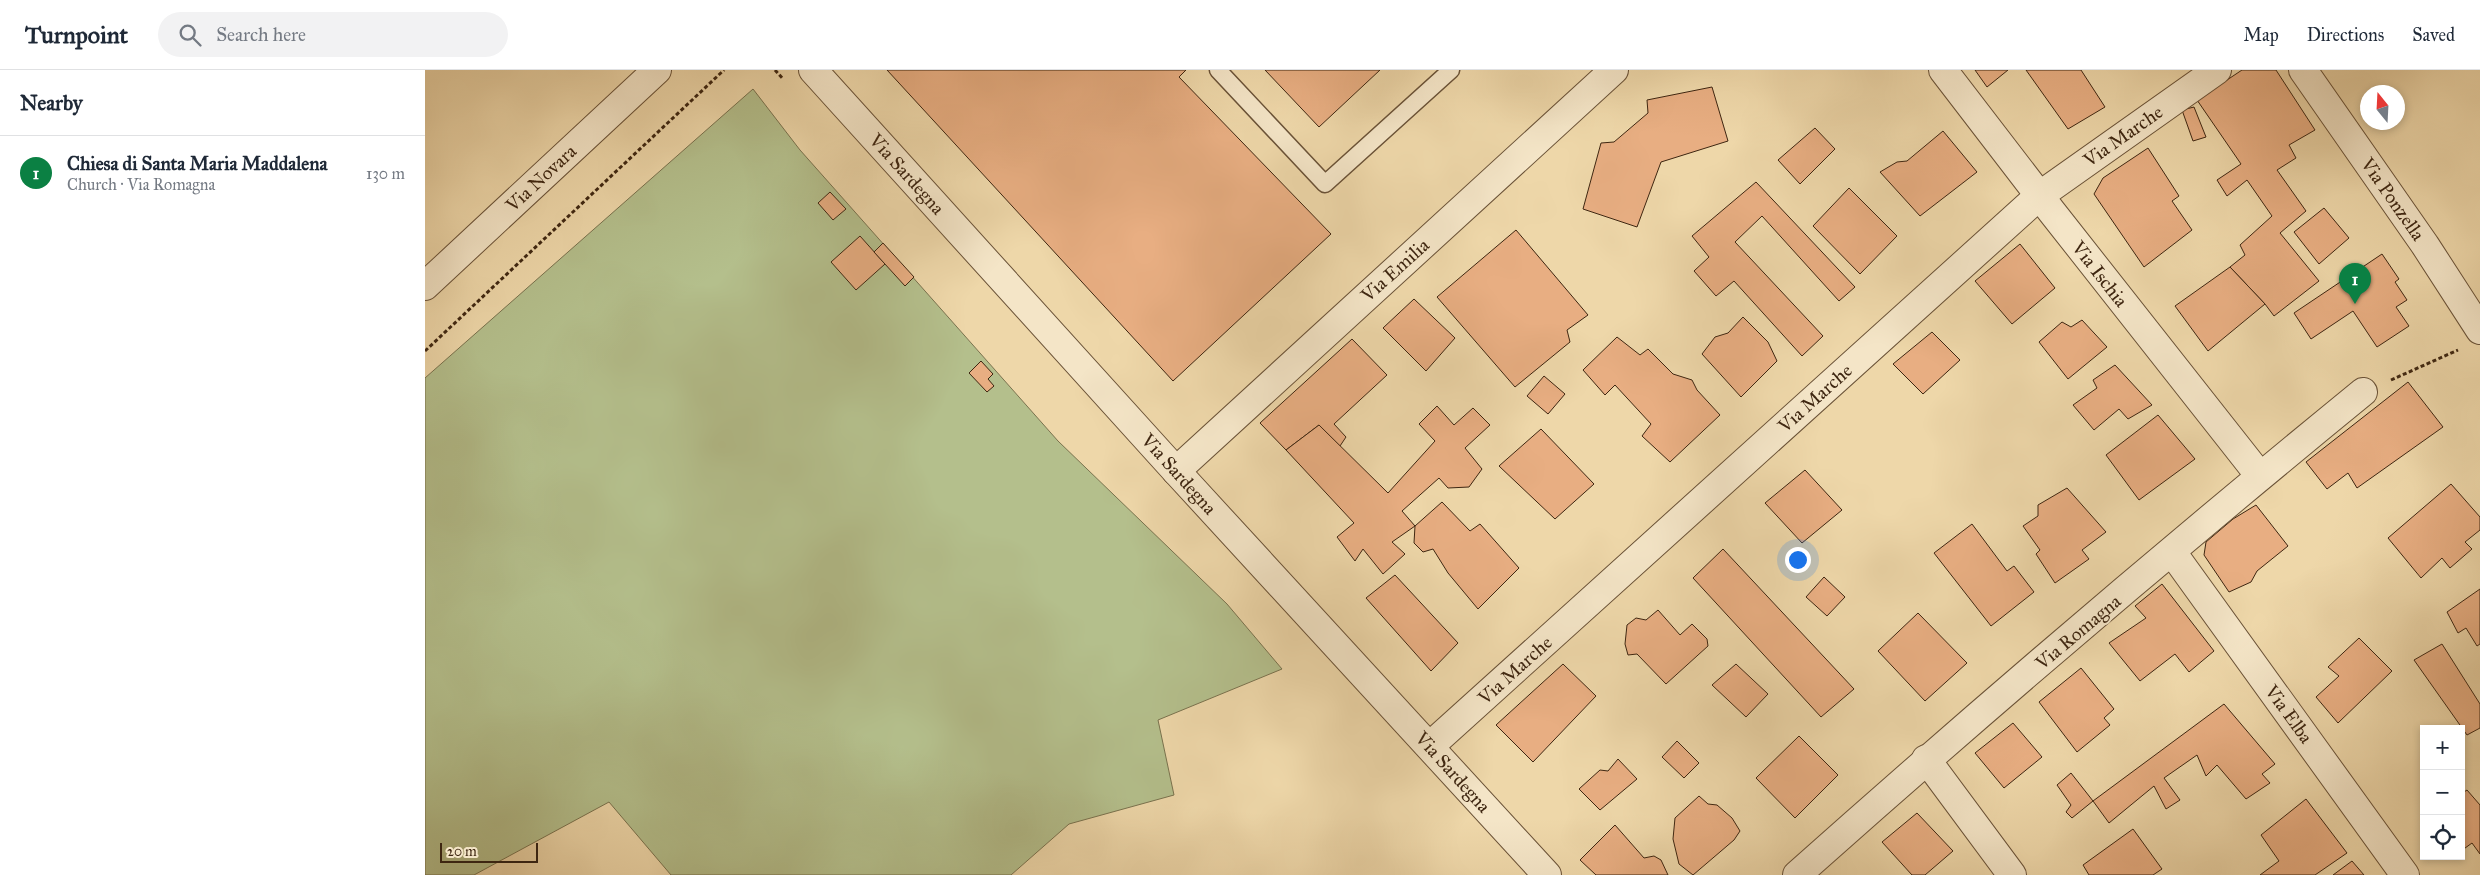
<!DOCTYPE html>
<html lang="en">
<head>
<meta charset="utf-8">
<style>
	:root { --surface:#fff; --page:#f2f2f3; --text:#1f2937; --muted:#747a83; --line:#e0e1e3; --accent:#0b8043 }
	body { margin:0; font-family:"IM FELL Great Primer",serif; background:var(--page); color:var(--text) }
	.controls { position:absolute; right:15px; bottom:15px; display:grid; overflow:hidden; border-radius:0px; box-shadow:0 2px 8px #0003 }
	.controls button { width:45px; height:45px; display:grid; place-items:center; padding:0; border:0; border-bottom:1px solid var(--line); background:var(--surface); color:var(--text); font:25px sans-serif }
	.compass { position:absolute; left:1935px; top:15px; width:45px; height:45px; border-radius:50%; background:var(--surface); box-shadow:0 2px 8px #0003; rotate:342deg }
	.scale { position:absolute; left:15px; bottom:12px; width:98px; box-sizing:border-box; padding-left:5px; border:2px solid #3e2611; border-top:0; font-size:14px; line-height:18px; white-space:nowrap; color:#3e2611; -webkit-text-stroke:4px #f4e5c7; paint-order:stroke }
	.you { position:absolute; left:1372px; top:489px; width:18px; height:18px; margin:-12px; border:4px solid #fff; border-radius:50%; background:#1a73e8; box-shadow:0 0 0 8px #1a73e833 }
	.badge { display:grid; place-items:center; width:32px; height:32px; border-radius:50%; background:var(--accent); color:#fff; font-size:16px; font-weight:700 }
	.pin { position:absolute; translate:-50% -41px; filter:drop-shadow(0 1px 2px #0008) }
	.pin::after { content:''; position:absolute; top:26px; width:18px; height:15px; background:inherit; clip-path:polygon(0 0,100% 0,50% 100%) }
	.list { margin:0; padding:0; list-style:none }
	h2 { display:flex; justify-content:space-between; align-items:center; height:65px; margin:0; padding:0 20px; font-size:21px }
	h2 small { font-size:16px; font-weight:400; color:var(--muted) }
	.list li { display:grid; grid-template-columns:32px 1fr auto; gap:15px; align-items:center; box-sizing:border-box; height:75px; padding:0 20px; border-top:1px solid var(--line) }
	.list b { display:block; font-size:19px; white-space:nowrap }
	.list p { margin:0; font-size:16px; white-space:nowrap; color:var(--muted) }
	.list em { font-size:16px; font-style:normal; color:var(--muted) }
	.icon { flex:none; width:28px; height:28px; fill:none; stroke:currentColor; stroke-width:2; stroke-linecap:round; stroke-linejoin:round }
	.map { position:relative; flex:none; width:2055px; height:805px; overflow:hidden }
	header { display:flex; align-items:center; gap:30px; box-sizing:border-box; height:70px; padding:0 25px; background:var(--surface); border-bottom:1px solid var(--line) }
	header strong { font-size:24px }
	nav { display:flex; gap:28px; margin-inline-start:auto; font-size:18px }
	.search { width:350px; height:45px; background:var(--page); display:flex; align-items:center; gap:12px; box-sizing:border-box; padding:0 18px; border-radius:28px; color:var(--muted); font-size:19px }
	main { display:flex }
	aside { flex:1; background:var(--surface) }
	.map>svg:first-child { display:block }
</style>
</head>
<body>
<header>
<strong>Turnpoint</strong>
<div class="search"><svg class="icon" aria-label="search" viewBox="0 0 24 24"><circle cx="10" cy="10" r="6"/><path d="M15 15l6 6"/></svg>Search here</div>
<nav><a>Map</a><a>Directions</a><a>Saved</a></nav>
</header>
<main>
<aside>
<h2>Nearby<small></small></h2>
<ul class="list">
<li><span class="badge">1</span><div><b>Chiesa di Santa Maria Maddalena</b><p>Church · Via Romagna</p></div><em>130 m</em></li>
</ul>
</aside>
<div class="map">
<svg width="2055" height="805" viewBox="0 0 2055 805">
	<rect width="100%" height="100%" fill="#eed7a9"/>
	<filter id="stains"><feTurbulence type="fractalNoise" baseFrequency=".004" numOctaves="4"/><feColorMatrix values="0 0 0 0 .2 0 0 0 0 .09 0 0 0 0 .02 0 0 0 .5 -.17"/></filter>
	<radialGradient id="worn" r=".72"><stop offset=".6" stop-color="#630" stop-opacity="0"/><stop offset="1" stop-color="#630" stop-opacity=".3"/></radialGradient>
	<path fill="#b4bf8c" stroke="#79724e" d="M 328,19 L 375,80 L 633,371 L 802,534 L 857,599 L 733,650 L 749,725 L 644,754 L 586,805 L 246,805 L 184,732 L 49,805 L 0,805 L 0,308 Z"/>
	<g fill="#e8ae82" stroke="#3e2611">
		<path d="M 462,0 L 761,0 L 754,7 L 906,164 L 748,311 Z"/>
		<path d="M 840,0 L 955,0 L 894,57 Z"/>
		<path d="M 1550,0 L 1583,0 L 1562,17 Z"/>
		<path d="M 1601,0 L 1656,0 L 1680,37 L 1643,59 Z"/>
		<path d="M 1817,0 L 1851,0 L 1890,60 L 1864,75 L 1871,88 L 1852,100 L 1881,141 L 1855,163 L 1894,211 L 1849,246 L 1840,234 L 1805,197 L 1820,185 L 1815,175 L 1847,146 L 1822,110 L 1802,126 L 1792,110 L 1816,94 L 1772,30 Z"/>
		<path d="M 1287,17 L 1303,71 L 1236,92 L 1212,157 L 1158,139 L 1176,73 L 1189,72 L 1223,43 L 1222,30 Z"/>
		<path d="M 1769,37 L 1781,67 L 1768,71 L 1757,40 Z"/>
		<path d="M 1390,58 L 1410,79 L 1375,114 L 1353,90 Z"/>
		<path d="M 1518,61 L 1552,102 L 1495,146 L 1455,102 L 1472,92 L 1482,91 Z"/>
		<path d="M 1723,78 L 1754,126 L 1747,131 L 1767,160 L 1719,197 L 1669,124 L 1678,108 Z"/>
		<path d="M 1331,112 L 1430,217 L 1414,231 L 1337,146 L 1310,172 L 1398,266 L 1377,286 L 1309,211 L 1291,226 L 1269,201 L 1284,187 L 1267,166 Z"/>
		<path d="M 1424,118 L 1472,166 L 1435,204 L 1388,156 Z"/>
		<path d="M 405,122 L 421,139 L 408,150 L 393,133 Z"/>
		<path d="M 1899,138 L 1924,168 L 1894,194 L 1869,162 Z"/>
		<path d="M 1091,160 L 1163,245 L 1142,260 L 1145,272 L 1090,317 L 1012,227 Z"/>
		<path d="M 435,166 L 460,194 L 431,220 L 406,192 Z"/>
		<path d="M 458,173 L 489,207 L 480,216 L 449,182 Z"/>
		<path d="M 1595,174 L 1630,218 L 1587,254 L 1550,211 Z"/>
		<path d="M 1957,184 L 1974,209 L 1970,212 L 1982,230 L 1971,237 L 1984,256 L 1952,277 L 1928,241 L 1886,269 L 1869,243 Z"/>
		<path d="M 1805,197 L 1840,234 L 1783,281 L 1750,236 Z"/>
		<path d="M 989,229 L 1030,268 L 1001,301 L 958,258 Z"/>
		<path d="M 1318,247 L 1343,272 L 1352,291 L 1316,327 L 1277,284 L 1290,267 L 1303,263 Z"/>
		<path d="M 1657,250 L 1682,277 L 1643,309 L 1614,272 L 1637,252 L 1646,257 Z"/>
		<path d="M 1507,262 L 1535,290 L 1498,324 L 1468,294 Z"/>
		<path d="M 1192,267 L 1215,285 L 1223,279 L 1248,304 L 1267,310 L 1272,320 L 1295,345 L 1245,392 L 1217,366 L 1226,354 L 1190,315 L 1180,325 L 1158,300 Z"/>
		<path d="M 927,269 L 962,305 L 909,354 L 921,367 L 915,376 L 894,355 L 861,380 L 835,353 Z"/>
		<path d="M 556,291 L 568,304 L 563,309 L 569,316 L 562,322 L 544,303 Z"/>
		<path d="M 1690,295 L 1727,335 L 1703,349 L 1694,339 L 1669,360 L 1648,335 L 1672,318 L 1668,310 Z"/>
		<path d="M 1119,306 L 1140,324 L 1123,344 L 1102,326 Z"/>
		<path d="M 1983,312 L 2018,357 L 1932,418 L 1923,403 L 1902,419 L 1881,392 Z"/>
		<path d="M 1012,336 L 1029,355 L 1048,338 L 1065,355 L 1040,378 L 1057,399 L 1044,417 L 1023,418 L 1014,408 L 977,441 L 990,456 L 967,472 L 980,484 L 958,504 L 938,479 L 930,491 L 912,467 L 929,453 L 861,380 L 894,355 L 963,423 L 1010,371 L 994,354 Z"/>
		<path d="M 1733,345 L 1770,389 L 1714,430 L 1681,385 Z"/>
		<path d="M 1116,359 L 1169,414 L 1130,449 L 1074,396 Z"/>
		<path d="M 1380,400 L 1417,440 L 1377,473 L 1340,433 Z"/>
		<path d="M 2026,414 L 2055,447 L 2055,460 L 2040,472 L 2047,479 L 2025,498 L 2017,488 L 1996,508 L 1963,468 Z"/>
		<path d="M 1642,418 L 1681,462 L 1657,480 L 1664,489 L 1630,513 L 1611,484 L 1615,480 L 1598,456 L 1613,446 L 1613,435 Z"/>
		<path d="M 1017,432 L 1045,461 L 1055,454 L 1094,498 L 1053,539 L 1023,503 L 1008,479 L 998,482 L 989,473 L 990,456 Z"/>
		<path d="M 1831,435 L 1863,476 L 1832,501 L 1826,512 L 1804,522 L 1779,485 L 1781,472 L 1808,449 Z"/>
		<path d="M 1547,454 L 1582,501 L 1589,496 L 1609,522 L 1566,556 L 1509,483 Z"/>
		<path d="M 1298,479 L 1429,619 L 1396,647 L 1268,508 Z"/>
		<path d="M 970,505 L 1033,573 L 1006,601 L 941,528 Z"/>
		<path d="M 1399,507 L 1420,527 L 1402,546 L 1381,527 Z"/>
		<path d="M 1737,514 L 1789,581 L 1764,602 L 1750,584 L 1715,611 L 1684,573 L 1721,548 L 1710,536 Z"/>
		<path d="M 2055,519 L 2055,574 L 2052,576 L 2041,558 L 2033,563 L 2022,542 Z"/>
		<path d="M 1233,540 L 1255,565 L 1267,554 L 1282,569 L 1283,576 L 1241,614 L 1212,584 L 1203,585 L 1200,574 L 1202,555 L 1211,548 L 1221,550 Z"/>
		<path d="M 1493,543 L 1542,593 L 1500,631 L 1453,581 Z"/>
		<path d="M 1934,568 L 1967,601 L 1913,653 L 1891,627 L 1914,606 L 1903,597 Z"/>
		<path d="M 2017,574 L 2055,634 L 2055,658 L 2042,665 L 1989,590 Z"/>
		<path d="M 1138,594 L 1171,626 L 1108,692 L 1071,655 Z"/>
		<path d="M 1311,594 L 1343,624 L 1321,647 L 1287,615 Z"/>
		<path d="M 1656,598 L 1689,639 L 1679,648 L 1685,655 L 1652,682 L 1614,632 Z"/>
		<path d="M 1799,634 L 1850,694 L 1837,704 L 1845,713 L 1821,729 L 1792,695 L 1781,706 L 1772,685 L 1739,708 L 1755,730 L 1741,739 L 1729,716 L 1684,753 L 1668,731 Z"/>
		<path d="M 1588,653 L 1617,687 L 1579,718 L 1550,683 Z"/>
		<path d="M 1374,666 L 1413,705 L 1370,748 L 1331,708 Z"/>
		<path d="M 1252,671 L 1274,693 L 1259,708 L 1237,687 Z"/>
		<path d="M 1193,689 L 1212,709 L 1175,740 L 1154,719 L 1175,700 L 1183,701 Z"/>
		<path d="M 1646,703 L 1668,731 L 1647,748 L 1641,742 L 1646,735 L 1632,715 Z"/>
		<path d="M 2042,720 L 2055,735 L 2055,784 L 2047,773 L 2036,781 L 2036,724 Z"/>
		<path d="M 1274,726 L 1283,734 L 1292,735 L 1307,748 L 1315,761 L 1309,770 L 1268,805 L 1254,794 L 1248,769 L 1250,748 Z"/>
		<path d="M 1881,729 L 1922,783 L 1890,805 L 1835,805 L 1854,791 L 1836,765 Z"/>
		<path d="M 1492,743 L 1528,781 L 1500,805 L 1487,805 L 1457,772 Z"/>
		<path d="M 1190,755 L 1219,788 L 1229,786 L 1236,790 L 1243,805 L 1171,805 L 1155,790 Z"/>
		<path d="M 1708,759 L 1737,799 L 1728,805 L 1664,805 L 1658,795 Z"/>
		<path d="M 1927,791 L 1939,805 L 1908,805 Z"/>
	</g>
	<g fill="none" stroke-linecap="round" stroke-linejoin="round">
		<g stroke="#6a5237" stroke-width="19">
			<path id="service" d="M 793,0 L 900,114 L 1026,0"/>
		</g>
		<g stroke="#6a5237" stroke-width="30">
			<g id="minor">
				<path d="M 388,0 L 751,401 L 1122,805"/>
				<path d="M 1518,0 L 1627,142 L 1835,406"/>
				<path d="M 1878,0 L 2000,175 L 2055,260"/>
				<path d="M 751,401 L 1189,0"/>
				<path d="M 1747,482 L 1980,805"/>
				<path d="M 1005,676 L 1614,126 L 1792,0"/>
				<path d="M 1501,689 L 1587,805"/>
				<path d="M 1372,805 C 1557,640 1746,479 1938,322"/>
			</g>
		</g>
		<g stroke="#6a5237" stroke-width="30">
			<path id="tertiary" d="M 0,216 L 232,0"/>
		</g>
		<g stroke="#3e2611" stroke-width="3" stroke-dasharray="4 2.5" stroke-linecap="butt">
			<path d="M 350,0 L 358,9"/>
			<path d="M 0,281 L 299,0"/>
			<path d="M 1966,310 L 2033,280"/>
		</g>
		<use href="#service" stroke="#f4e5c7" stroke-width="16"/>
		<use href="#minor" stroke="#f4e5c7" stroke-width="28"/>
		<use href="#tertiary" stroke="#f4e5c7" stroke-width="28"/>
	</g>
	<g text-anchor="middle" dominant-baseline="central" stroke-width="4" stroke-linejoin="round" paint-order="stroke">
		<g font-size="19" fill="#3e2611" stroke="#f4e5c7">
			<text transform="translate(1698 66) rotate(-35)">Via Marche</text>
			<text transform="translate(482 104) rotate(48)">Via Sardegna</text>
			<text transform="translate(116 108) rotate(-43)">Via Novara</text>
			<text transform="translate(1968 129) rotate(55)">Via Ponzella</text>
			<text transform="translate(970 200) rotate(-42)">Via Emilia</text>
			<text transform="translate(1675 204) rotate(52)">Via Ischia</text>
			<text transform="translate(1390 328) rotate(-42)">Via Marche</text>
			<text transform="translate(754 404) rotate(48)">Via Sardegna</text>
			<text transform="translate(1653 562) rotate(-40)">Via Romagna</text>
			<text transform="translate(1090 600) rotate(-42)">Via Marche</text>
			<text transform="translate(1864 644) rotate(54)">Via Elba</text>
			<text transform="translate(1028 702) rotate(48)">Via Sardegna</text>
		</g>
	</g>
	<rect width="100%" height="100%" filter="url(#stains)"/>
	<rect width="100%" height="100%" fill="url(#worn)"/>
</svg>
<div class="controls">
<button>+</button>
<button>−</button>
<button><svg class="icon" aria-label="locate" viewBox="0 0 24 24"><circle cx="12" cy="12" r="6"/><path d="M12 2v4M12 18v4M2 12h4M18 12h4"/></svg></button>
</div>
<svg class="compass" viewBox="-18 -18 36 36"><path d="M0-13l5 13h-10z" fill="#e53935"/><path d="M0 13l5-13h-10z" fill="#747a83"/></svg>
<div class="scale">20 m</div>
<div class="you"></div>
<div class="pin badge" style="left:1930px;top:234px">1</div>
</div>
</main>
</body>
</html>
